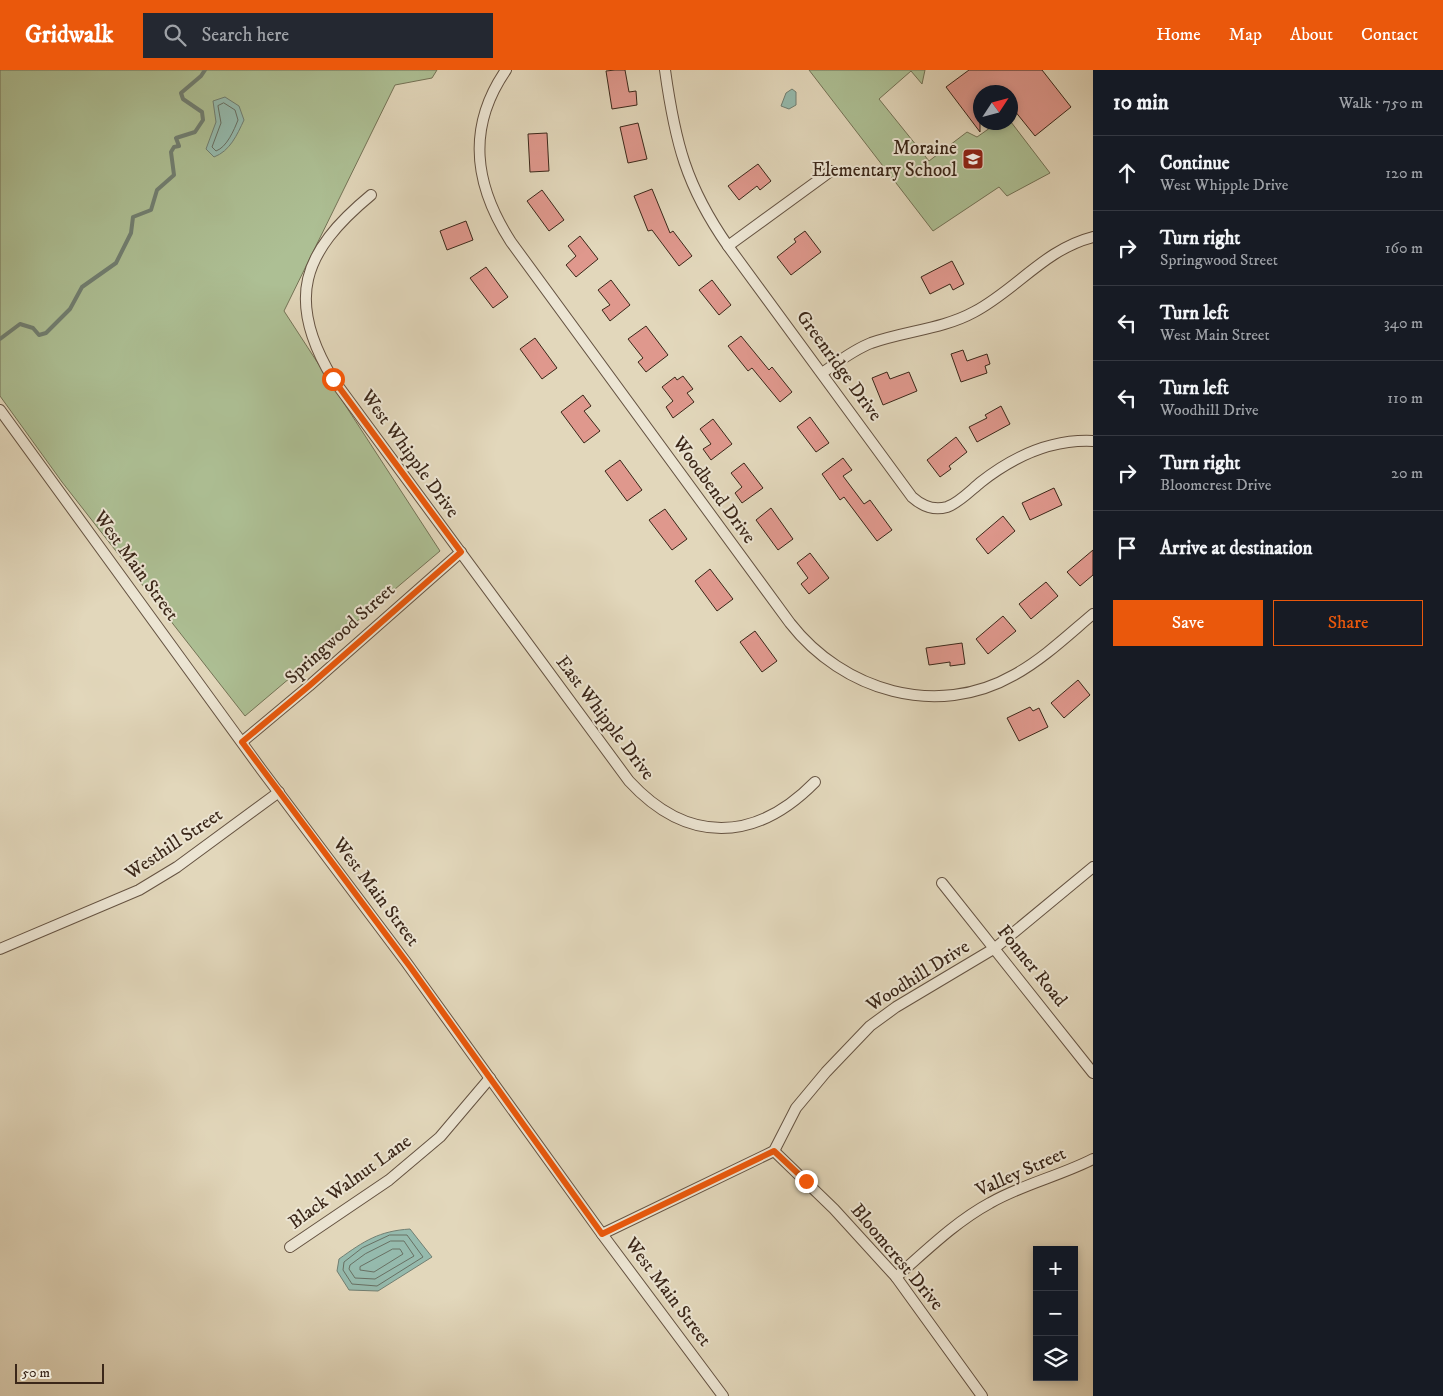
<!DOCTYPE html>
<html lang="en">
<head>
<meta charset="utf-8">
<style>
	:root { --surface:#171b24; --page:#242831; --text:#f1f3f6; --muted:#9ea1a6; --line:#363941; --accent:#ea580c }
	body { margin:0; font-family:"IM FELL DW Pica",serif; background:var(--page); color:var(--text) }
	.controls { position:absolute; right:15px; bottom:15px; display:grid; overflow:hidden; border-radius:0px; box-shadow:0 2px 8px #0003 }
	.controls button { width:45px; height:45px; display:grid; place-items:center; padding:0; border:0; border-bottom:1px solid var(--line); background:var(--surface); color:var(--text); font:25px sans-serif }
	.compass { position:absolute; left:973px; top:15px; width:45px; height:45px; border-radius:50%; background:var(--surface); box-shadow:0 2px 8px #0003; rotate:54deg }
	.scale { position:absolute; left:15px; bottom:12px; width:89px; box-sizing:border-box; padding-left:5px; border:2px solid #3b2719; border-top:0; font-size:14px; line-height:18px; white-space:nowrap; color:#3b2719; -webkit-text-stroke:4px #ece5d3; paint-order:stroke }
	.stop { position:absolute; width:15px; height:15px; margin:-11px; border:4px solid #ea580c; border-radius:50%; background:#fff }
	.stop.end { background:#ea580c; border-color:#fff; box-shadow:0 1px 5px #0008 }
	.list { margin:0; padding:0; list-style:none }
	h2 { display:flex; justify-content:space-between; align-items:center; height:65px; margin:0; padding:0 20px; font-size:21px }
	h2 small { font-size:16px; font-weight:400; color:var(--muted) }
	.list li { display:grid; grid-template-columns:32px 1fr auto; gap:15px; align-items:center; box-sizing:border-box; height:75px; padding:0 20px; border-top:1px solid var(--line) }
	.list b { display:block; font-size:19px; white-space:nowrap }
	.list p { margin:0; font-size:16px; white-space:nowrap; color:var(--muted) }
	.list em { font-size:16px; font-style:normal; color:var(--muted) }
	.actions { display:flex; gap:10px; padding:15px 20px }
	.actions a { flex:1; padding:11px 0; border:1px solid var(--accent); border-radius:0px; text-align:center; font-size:18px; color:var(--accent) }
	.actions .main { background:var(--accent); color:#fff }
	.icon { flex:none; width:28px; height:28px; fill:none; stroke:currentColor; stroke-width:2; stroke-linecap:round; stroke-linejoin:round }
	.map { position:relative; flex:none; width:1093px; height:1326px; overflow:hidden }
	header { display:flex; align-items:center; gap:30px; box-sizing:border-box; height:70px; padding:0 25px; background:var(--accent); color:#fff }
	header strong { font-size:24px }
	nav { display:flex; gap:28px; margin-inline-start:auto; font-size:18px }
	.search { width:350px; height:45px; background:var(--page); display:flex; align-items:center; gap:12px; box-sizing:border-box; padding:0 18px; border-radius:0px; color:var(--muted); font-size:19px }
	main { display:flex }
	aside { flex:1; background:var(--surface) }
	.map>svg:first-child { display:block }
</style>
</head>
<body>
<header>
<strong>Gridwalk</strong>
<div class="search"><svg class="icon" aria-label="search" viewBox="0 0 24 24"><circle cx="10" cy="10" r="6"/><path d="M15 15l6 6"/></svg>Search here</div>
<nav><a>Home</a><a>Map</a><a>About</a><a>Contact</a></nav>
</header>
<main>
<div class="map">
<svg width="1093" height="1326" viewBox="0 0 1093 1326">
	<rect width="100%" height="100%" fill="#e2d7bb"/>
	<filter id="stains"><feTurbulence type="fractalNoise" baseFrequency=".004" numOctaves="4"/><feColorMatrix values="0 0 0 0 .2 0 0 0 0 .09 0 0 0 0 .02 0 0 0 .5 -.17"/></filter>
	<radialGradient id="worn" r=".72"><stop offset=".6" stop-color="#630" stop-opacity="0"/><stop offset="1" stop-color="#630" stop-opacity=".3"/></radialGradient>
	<g fill="#adbf94" stroke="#747356">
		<path d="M 0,0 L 437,0 L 432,8 L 395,15 L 284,241 L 440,481 L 245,646 L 62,412 L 0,326 Z"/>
		<path d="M 809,0 L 925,0 L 922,14 L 911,1 L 879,29 L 929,91 L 967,62 L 977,67 L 997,53 L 1011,52 L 1050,103 L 1007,126 L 999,117 L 933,161 Z"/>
	</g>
	<g fill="#95baad" stroke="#717f72">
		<path d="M 792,19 L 796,22 L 796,35 L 789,39 L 781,36 L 786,23 Z"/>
		<path d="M 225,27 L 239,36 L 244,50 C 237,65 230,81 214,87 L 206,79 L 216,52 L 213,31 Z"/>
		<path d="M 410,1159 L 432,1187 L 378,1221 L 349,1220 L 337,1201 L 339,1189 C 364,1171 379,1161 410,1159 Z"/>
	</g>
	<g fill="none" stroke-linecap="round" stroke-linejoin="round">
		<g stroke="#687063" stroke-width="1">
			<path d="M 224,33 L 235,40 L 238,50 C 234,60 227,77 216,81 L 212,77 L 221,53 L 218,36 Z"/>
			<path d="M 390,1165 L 407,1165 L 423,1187 L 377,1216 L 352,1214 L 343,1200 L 344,1192 L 362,1178 Z"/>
			<path d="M 391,1171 L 404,1171 L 414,1186 L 375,1209 L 355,1208 L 349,1199 L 350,1195 L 365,1184 Z"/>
			<path d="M 393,1179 L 400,1179 L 403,1184 L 374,1202 L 360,1200 L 360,1197 Z"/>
		</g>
		<path stroke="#717f72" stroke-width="4" d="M 0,269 L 20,254 L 33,258 L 39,265 L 46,263 L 70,239 L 82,217 L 116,193 L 131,163 L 133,147 L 151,140 L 157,120 L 174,105 L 171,82 L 174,77 L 179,76 L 176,68 L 195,62 L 203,50 L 202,42 L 183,29 L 181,23 L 201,6 L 205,0"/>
	</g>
	<g fill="#df988d" stroke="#3b2719">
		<path d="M 615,0 L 625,0 L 629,22 L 636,21 L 637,35 L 612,39 L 606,1 Z"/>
		<path d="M 969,0 L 1042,0 L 1071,37 L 1035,66 L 1010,35 L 1010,22 L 980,22 L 980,62 L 946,17 Z"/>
		<path d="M 638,53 L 647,89 L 628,93 L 620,57 Z"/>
		<path d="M 547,63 L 549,101 L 530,102 L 528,64 Z"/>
		<path d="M 758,94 L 771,111 L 760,120 L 757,116 L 739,130 L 728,116 Z"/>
		<path d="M 652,119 L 670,163 L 673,161 L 692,186 L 679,196 L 652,160 L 648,161 L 634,126 Z"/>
		<path d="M 542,120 L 564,150 L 549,161 L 527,131 Z"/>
		<path d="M 466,151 L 473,170 L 447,180 L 440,161 Z"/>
		<path d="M 805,161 L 821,182 L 791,205 L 777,187 L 796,172 L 794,169 Z"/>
		<path d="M 580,166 L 598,189 L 576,207 L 566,195 L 576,186 L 568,176 Z"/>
		<path d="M 952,191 L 964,214 L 953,220 L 950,214 L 930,224 L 921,207 Z"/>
		<path d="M 486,197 L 508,227 L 493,238 L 470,208 Z"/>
		<path d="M 611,210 L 630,235 L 610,251 L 602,240 L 610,235 L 598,220 Z"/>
		<path d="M 712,210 L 731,235 L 719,245 L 699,220 Z"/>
		<path d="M 646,256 L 668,285 L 646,302 L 638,292 L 643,288 L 628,269 Z"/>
		<path d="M 741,266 L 769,300 L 772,297 L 792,322 L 780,332 L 752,298 L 748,301 L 728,276 Z"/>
		<path d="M 535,268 L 557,298 L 542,309 L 520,279 Z"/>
		<path d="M 963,280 L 967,291 L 987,284 L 990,294 L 985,296 L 987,303 L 961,312 L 951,284 Z"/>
		<path d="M 887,302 L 890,309 L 909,302 L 917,321 L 883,335 L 872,308 Z"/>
		<path d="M 683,306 L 693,319 L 687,323 L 694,332 L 673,348 L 666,337 L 673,331 L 662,317 L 675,307 L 677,310 Z"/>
		<path d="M 583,325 L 591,336 L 584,341 L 600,361 L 584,373 L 561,342 Z"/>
		<path d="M 1001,336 L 1010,354 L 977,372 L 969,357 L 987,348 L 985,345 Z"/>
		<path d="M 810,347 L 829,373 L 816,382 L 797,357 Z"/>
		<path d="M 713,349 L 732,374 L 711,390 L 703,379 L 711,374 L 700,359 Z"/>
		<path d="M 956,367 L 967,382 L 949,396 L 951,399 L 940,407 L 927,390 Z"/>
		<path d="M 843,388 L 852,400 L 843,406 L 864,434 L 870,430 L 892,460 L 877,471 L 844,427 L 840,430 L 822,404 Z"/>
		<path d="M 620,390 L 642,420 L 627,431 L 605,401 Z"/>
		<path d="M 744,393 L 763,418 L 742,433 L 735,423 L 742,417 L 731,403 Z"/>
		<path d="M 1054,418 L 1062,435 L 1030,450 L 1022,433 Z"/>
		<path d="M 771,438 L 793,469 L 778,480 L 756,450 Z"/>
		<path d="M 665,439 L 687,469 L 672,480 L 649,450 Z"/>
		<path d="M 1003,446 L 1015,461 L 988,484 L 976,469 Z"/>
		<path d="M 1093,480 L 1093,505 L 1080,516 L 1067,502 Z"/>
		<path d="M 810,483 L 829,508 L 809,524 L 801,514 L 808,508 L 797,493 Z"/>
		<path d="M 710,499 L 733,529 L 717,541 L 695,511 Z"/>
		<path d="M 1046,512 L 1058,526 L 1031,549 L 1019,534 Z"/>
		<path d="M 1003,546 L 1016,561 L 988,584 L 976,569 Z"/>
		<path d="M 755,561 L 777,591 L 762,602 L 740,572 Z"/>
		<path d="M 962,573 L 965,594 L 950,596 L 950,592 L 929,595 L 926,578 Z"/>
		<path d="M 1078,610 L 1090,625 L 1064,648 L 1051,633 Z"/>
		<path d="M 1030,637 L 1033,641 L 1039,638 L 1048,657 L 1019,671 L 1007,648 Z"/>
	</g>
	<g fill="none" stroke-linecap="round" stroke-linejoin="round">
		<g stroke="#655342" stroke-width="12">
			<g id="minor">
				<path d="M 506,0 C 466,58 474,115 511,172 L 790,553 C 843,621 937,649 1014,605 C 1043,589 1068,565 1093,544"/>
				<path d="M 665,0 C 675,72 686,116 728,176 L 912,427 C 922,436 933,441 947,437 C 959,433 971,420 981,412 C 1013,387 1051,369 1093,371"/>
				<path d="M 371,125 C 302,182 285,230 333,309 L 629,711 C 687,774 755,773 815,712"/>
				<path d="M 728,176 L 831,101"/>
				<path d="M 822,303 C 838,292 853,280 871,273 C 905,261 943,259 974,242 C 1016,220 1045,179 1093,167"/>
				<path d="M 0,340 L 261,699 L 406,892 L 602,1164 L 723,1326"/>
				<path d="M 242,672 L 309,616 L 461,482"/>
				<path d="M 942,813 L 1093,1003"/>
				<path d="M 0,879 L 139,820 L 177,797 L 279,722"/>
				<path d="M 774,1081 L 834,1139 L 896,1207 L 982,1326"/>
				<path d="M 602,1164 L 774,1081 L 796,1038 L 826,1002 L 870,956 L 896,937 L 995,878 L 1093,797"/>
				<path d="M 290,1177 L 389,1110 L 440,1067 L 490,1008"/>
				<path d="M 896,1207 C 926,1181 955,1152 990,1133 C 1023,1114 1060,1106 1093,1089"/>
			</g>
		</g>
		<use href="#minor" stroke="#ece5d3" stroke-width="10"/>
	</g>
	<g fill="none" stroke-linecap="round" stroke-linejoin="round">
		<path stroke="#ea580c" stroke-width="6" d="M 333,309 L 461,482 L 309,616 L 242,672 L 411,898 L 602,1164 L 774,1081 L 806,1111"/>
	</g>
	<defs>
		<g id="school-square" transform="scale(1.125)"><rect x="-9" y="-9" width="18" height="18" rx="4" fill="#8f2418" stroke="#ece5d3"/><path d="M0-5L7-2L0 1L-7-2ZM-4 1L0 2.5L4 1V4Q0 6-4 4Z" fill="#fff"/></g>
	</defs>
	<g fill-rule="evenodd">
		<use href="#school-square" x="973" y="89"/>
	</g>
	<g text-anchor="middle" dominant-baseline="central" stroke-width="4" stroke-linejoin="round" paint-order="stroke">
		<g font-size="19" fill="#3b2719" stroke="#ece5d3" text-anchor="end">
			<text x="957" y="78">Moraine<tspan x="957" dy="22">Elementary School</tspan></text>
		</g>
		<g font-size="19" fill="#3b2719" stroke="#ece5d3">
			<text transform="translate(839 296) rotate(54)">Greenridge Drive</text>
			<text transform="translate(410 384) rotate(54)">West Whipple Drive</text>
			<text transform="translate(714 420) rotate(54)">Woodbend Drive</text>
			<text transform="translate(136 496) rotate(54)">West Main Street</text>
			<text transform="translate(340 564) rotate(-42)">Springwood Street</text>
			<text transform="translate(605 648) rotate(53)">East Whipple Drive</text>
			<text transform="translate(174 774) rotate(-34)">Westhill Street</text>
			<text transform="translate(376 822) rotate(53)">West Main Street</text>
			<text transform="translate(1032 896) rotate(51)">Fonner Road</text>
			<text transform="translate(918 906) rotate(-32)">Woodhill Drive</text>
			<text transform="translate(1021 1102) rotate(-24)">Valley Street</text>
			<text transform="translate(350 1112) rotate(-36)">Black Walnut Lane</text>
			<text transform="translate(897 1187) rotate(50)">Bloomcrest Drive</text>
			<text transform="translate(668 1222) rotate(53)">West Main Street</text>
		</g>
	</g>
	<rect width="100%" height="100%" filter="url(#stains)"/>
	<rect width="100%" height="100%" fill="url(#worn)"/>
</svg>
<div class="controls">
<button>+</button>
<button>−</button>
<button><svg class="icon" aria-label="layers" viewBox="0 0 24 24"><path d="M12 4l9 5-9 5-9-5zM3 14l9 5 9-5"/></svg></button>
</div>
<svg class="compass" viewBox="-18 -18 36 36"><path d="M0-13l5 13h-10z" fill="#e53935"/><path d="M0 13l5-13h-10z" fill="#9ea1a6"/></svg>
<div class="scale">50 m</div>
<div class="stop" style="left:333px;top:309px"></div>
<div class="stop end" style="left:806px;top:1111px"></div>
</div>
<aside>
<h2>10 min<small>Walk · 750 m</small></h2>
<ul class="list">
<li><svg class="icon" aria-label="ahead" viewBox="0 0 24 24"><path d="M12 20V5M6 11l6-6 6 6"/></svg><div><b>Continue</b><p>West Whipple Drive</p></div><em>120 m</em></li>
<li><svg class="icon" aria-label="right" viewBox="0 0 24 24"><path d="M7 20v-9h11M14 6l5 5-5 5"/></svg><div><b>Turn right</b><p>Springwood Street</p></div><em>160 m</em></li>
<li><svg class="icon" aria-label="left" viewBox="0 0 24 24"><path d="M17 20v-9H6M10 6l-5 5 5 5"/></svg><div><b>Turn left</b><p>West Main Street</p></div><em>340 m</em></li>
<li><svg class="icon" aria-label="left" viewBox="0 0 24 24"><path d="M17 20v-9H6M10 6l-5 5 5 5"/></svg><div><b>Turn left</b><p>Woodhill Drive</p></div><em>110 m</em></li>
<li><svg class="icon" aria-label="right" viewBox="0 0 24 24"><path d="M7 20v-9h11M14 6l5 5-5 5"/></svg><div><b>Turn right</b><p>Bloomcrest Drive</p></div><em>20 m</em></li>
<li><svg class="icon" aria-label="arrive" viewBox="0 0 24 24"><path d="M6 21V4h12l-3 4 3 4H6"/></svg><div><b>Arrive at destination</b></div></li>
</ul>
<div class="actions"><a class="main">Save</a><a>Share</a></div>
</aside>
</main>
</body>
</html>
